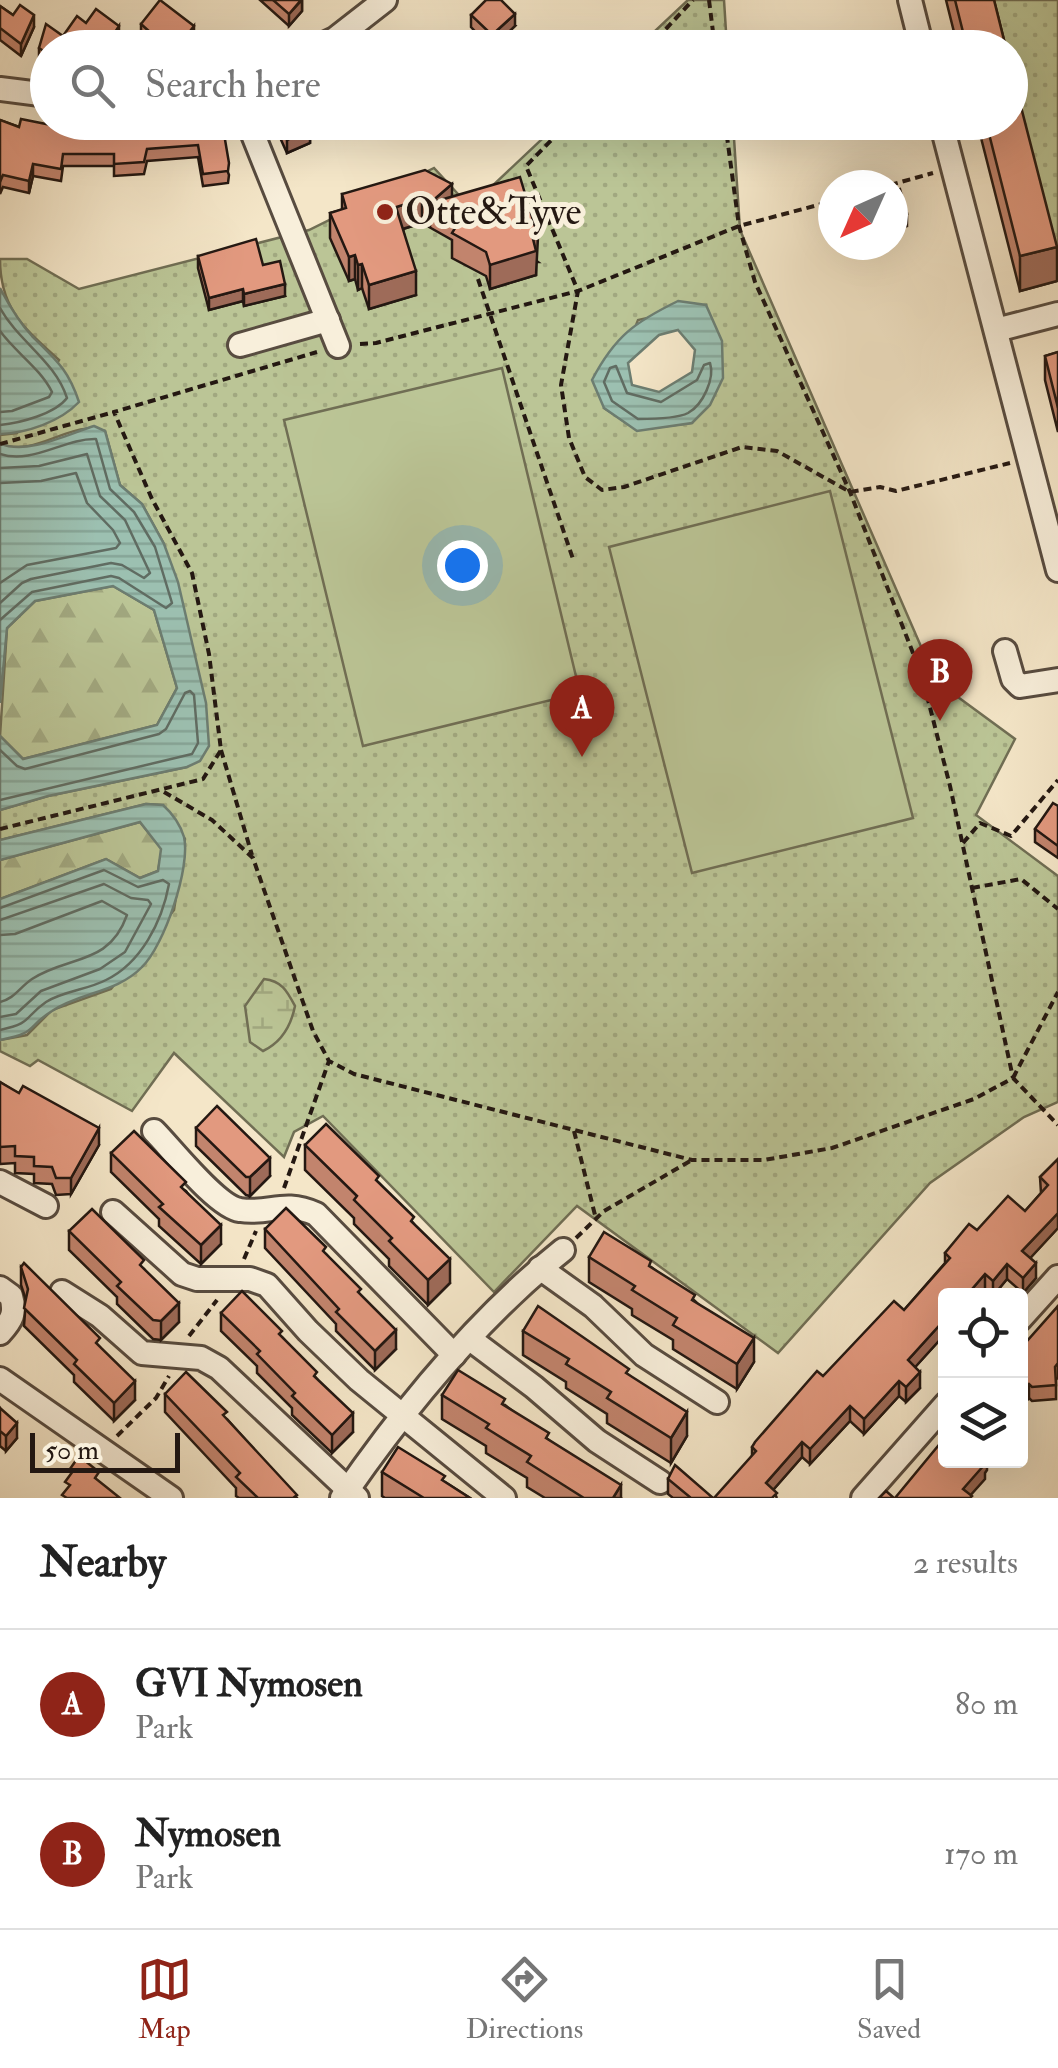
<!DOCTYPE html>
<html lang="en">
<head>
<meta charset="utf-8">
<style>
	:root { --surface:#fff; --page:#f2f2f2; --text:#222; --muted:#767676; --line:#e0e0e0; --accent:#8f2418 }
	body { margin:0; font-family:"IM FELL Double Pica",serif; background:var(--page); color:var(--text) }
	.controls { position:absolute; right:30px; bottom:30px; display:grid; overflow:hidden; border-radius:10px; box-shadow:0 10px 40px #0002 }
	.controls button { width:90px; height:90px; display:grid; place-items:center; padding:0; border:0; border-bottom:2px solid var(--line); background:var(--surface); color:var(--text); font:50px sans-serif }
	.compass { position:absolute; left:818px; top:170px; width:90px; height:90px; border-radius:50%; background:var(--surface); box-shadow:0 10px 40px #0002; rotate:225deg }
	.scale { position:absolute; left:30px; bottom:25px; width:150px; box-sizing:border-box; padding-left:10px; border:5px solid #241812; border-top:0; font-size:28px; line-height:35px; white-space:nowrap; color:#241812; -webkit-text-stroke:8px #f8efdb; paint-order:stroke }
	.you { position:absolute; left:462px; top:565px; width:35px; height:35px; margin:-25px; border:8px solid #fff; border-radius:50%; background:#1a73e8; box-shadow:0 0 0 15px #1a73e833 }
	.badge { display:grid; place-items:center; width:65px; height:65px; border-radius:50%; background:var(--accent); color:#fff; font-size:32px; font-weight:700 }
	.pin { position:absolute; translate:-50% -82px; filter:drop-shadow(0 2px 5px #0008) }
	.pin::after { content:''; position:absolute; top:52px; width:35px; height:30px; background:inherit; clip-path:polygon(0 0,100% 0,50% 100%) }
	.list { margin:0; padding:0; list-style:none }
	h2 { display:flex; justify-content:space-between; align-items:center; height:130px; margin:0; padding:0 40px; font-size:42px }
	h2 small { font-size:32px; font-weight:400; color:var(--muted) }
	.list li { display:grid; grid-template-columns:65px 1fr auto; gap:30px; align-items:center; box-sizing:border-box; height:150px; padding:0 40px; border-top:2px solid var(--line) }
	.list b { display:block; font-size:38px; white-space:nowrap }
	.list p { margin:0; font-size:32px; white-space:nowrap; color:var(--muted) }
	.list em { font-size:32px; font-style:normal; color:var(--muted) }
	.icon { flex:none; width:55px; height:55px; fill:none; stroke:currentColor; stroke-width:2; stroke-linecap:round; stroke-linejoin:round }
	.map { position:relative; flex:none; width:1058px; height:1498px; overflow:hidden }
	.search { position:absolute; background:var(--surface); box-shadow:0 10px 40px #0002; left:30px; right:30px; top:30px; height:110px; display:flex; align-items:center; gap:25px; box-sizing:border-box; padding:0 35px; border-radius:55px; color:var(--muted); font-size:38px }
	.sheet { height:430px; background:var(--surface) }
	nav { display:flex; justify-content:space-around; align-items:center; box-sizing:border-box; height:140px; border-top:2px solid var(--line); background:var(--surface); font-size:28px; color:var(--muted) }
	nav a { display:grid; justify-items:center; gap:5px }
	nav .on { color:var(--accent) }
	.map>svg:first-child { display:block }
</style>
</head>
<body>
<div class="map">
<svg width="1058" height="1498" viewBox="0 0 1058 1498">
	<defs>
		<pattern id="grass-dots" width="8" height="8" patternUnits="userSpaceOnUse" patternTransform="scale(2.5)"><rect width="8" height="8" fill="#bbc596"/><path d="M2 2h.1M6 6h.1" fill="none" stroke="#a1a880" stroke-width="1.8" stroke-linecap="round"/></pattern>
		<pattern id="forest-firs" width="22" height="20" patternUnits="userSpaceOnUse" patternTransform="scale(2.5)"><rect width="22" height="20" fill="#bbc596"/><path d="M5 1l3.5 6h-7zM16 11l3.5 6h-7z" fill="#a1a880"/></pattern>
		<pattern id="wetland-marsh" width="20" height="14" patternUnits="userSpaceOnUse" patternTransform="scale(2.5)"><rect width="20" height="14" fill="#bbc596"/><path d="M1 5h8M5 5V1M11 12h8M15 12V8" fill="none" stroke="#a1a880"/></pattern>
		<pattern id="water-rules" width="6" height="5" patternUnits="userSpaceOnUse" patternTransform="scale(2.5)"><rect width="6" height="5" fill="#9cc0b1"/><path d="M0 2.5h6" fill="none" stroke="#86a497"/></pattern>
	</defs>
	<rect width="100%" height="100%" fill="#f4e6c8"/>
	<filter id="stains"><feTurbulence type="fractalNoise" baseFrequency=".002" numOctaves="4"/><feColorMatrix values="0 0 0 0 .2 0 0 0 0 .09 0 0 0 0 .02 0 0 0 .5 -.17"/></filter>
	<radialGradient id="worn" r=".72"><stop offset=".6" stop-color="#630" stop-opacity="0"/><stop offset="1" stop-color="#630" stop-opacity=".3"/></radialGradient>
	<g fill="url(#grass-dots)" stroke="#706e54" stroke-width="2.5" fill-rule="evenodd">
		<path d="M 688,0 L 724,0 L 727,47 L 638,47 Z"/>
		<path d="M 986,0 L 1058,0 L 1058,272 L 1011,93 L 1010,48 L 998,47 Z"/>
		<path d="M 559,123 L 733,123 L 740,230 L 936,681 L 1015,739 L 976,815 L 1058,876 L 1058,1102 L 1024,1117 L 930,1183 L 778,1353 L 577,1206 L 494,1292 L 323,1116 L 294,1132 L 284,1157 L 174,1053 L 132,1111 L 38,1060 L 30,1066 L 0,1051 L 0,1040 L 27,1035 L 52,1010 L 111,989 L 174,910 L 185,839 L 163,805 L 146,804 L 0,840 L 0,810 L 48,796 L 187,767 L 164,544 L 142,504 L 120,485 L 105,431 C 72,418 34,460 0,443 L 0,435 L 17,433 L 59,360 C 24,328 0,309 0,259 L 27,259 L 79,289 L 309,230 L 434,168 L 470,207 ZM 706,305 L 692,423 L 637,430 L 604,408 L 638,320 Z"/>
	</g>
	<g fill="url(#forest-firs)" stroke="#706e54" stroke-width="2.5">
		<path d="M 113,586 L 154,610 L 177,688 L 157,725 L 23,759 L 0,736 L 7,628 L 35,601 Z"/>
		<path d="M 140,822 L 162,849 L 158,871 L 140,878 L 106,859 L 0,899 L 0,860 Z"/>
	</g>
	<path fill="url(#wetland-marsh)" stroke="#706e54" stroke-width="2.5" d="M 264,979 C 282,981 287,991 295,1006 C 291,1026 282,1042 263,1051 L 250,1042 L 245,1006 Z"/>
	<g fill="#bbc596" stroke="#706e54" stroke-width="2.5">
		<path d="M 502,368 L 580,693 L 363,746 L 284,420 Z"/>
		<path d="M 830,491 L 913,818 L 692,873 L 609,547 Z"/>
	</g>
	<g fill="url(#water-rules)" stroke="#6c7d71" stroke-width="2.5" fill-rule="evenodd">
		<path d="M 0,288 C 9,305 19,322 32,336 C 56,360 68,369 79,402 C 60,422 27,433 0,434 Z"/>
		<path d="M 678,301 L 706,305 L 722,341 L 723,378 L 710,405 L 692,423 L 637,431 L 604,408 L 592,380 C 615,336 635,322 678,301 ZM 678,330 L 695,350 L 692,372 L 659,392 L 632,385 L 628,363 L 659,335 Z"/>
		<path d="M 94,426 L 105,431 L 120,485 L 142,504 L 164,544 L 178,582 L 206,703 L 209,746 L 200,761 L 187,767 L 48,796 L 0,810 L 0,736 L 23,759 L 157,725 L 177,688 L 154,610 L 113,586 L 35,601 L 7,628 L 0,703 L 0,443 C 25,456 68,434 94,426 Z"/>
		<path d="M 146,804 L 163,805 C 173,814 180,824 184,837 C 191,867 164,946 142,967 C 117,993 80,992 52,1011 C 25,1028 38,1033 0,1040 L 0,899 L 106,859 L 140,878 L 158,871 L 161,849 L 140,822 L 0,860 L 0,840 Z"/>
	</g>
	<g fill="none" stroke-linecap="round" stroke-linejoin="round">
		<g stroke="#606c62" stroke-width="2.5">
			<path d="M 0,308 C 19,342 55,361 67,398 C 55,414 20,423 0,425"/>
			<path d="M 0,331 C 16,353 40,368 52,392 L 49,397 L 12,411 L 0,412"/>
			<path d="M 710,363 C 715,378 703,405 688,413 C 676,419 652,419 638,419 L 612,401 L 604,382 L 610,368 L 616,366 L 627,393 L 661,402 L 697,380 L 704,365 Z"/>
			<path d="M 0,454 C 32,465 65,438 96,439 L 110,489 L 134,512 L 155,547 L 172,603 L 166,608 L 119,578 L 111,576 L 32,592 L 0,620"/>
			<path d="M 0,468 L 39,466 L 87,454 L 100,496 L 125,520 L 150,573 L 144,578 L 122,565 L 111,563 L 31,579 L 22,583 L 0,603"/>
			<path d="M 0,483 L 41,481 L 76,473 L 87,503 L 113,530 L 120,543 L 116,548 L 27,565 L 0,583"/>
			<path d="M 0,750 L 17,766 L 25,769 L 159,734 L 166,729 L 185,693 L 190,691 L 194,695 L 198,743 L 192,754 L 0,800"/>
			<path d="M 0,908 L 104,870 L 138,887 L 163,880 L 169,884 C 162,922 141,963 106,980 C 87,990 63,991 46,1002 C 23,1018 33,1023 0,1030"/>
			<path d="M 0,920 L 104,884 L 131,898 L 148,900 L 151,904 L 125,952 L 100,969 L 41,991 L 16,1014 L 0,1017"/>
			<path d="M 0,935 L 15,934 L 102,901 L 127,915 C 109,966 69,955 32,979 C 20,987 14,999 0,1002"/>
		</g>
		<g stroke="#584c40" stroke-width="28">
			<g id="minor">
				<path d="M 910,0 L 922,48"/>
				<path d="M 316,48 L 335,39 L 385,0"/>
				<path d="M 0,89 L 48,95"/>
				<path d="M 248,122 L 338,346"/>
				<path d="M 941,122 L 1058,570"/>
				<path d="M 996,330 L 1058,314"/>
				<path d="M 240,345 L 328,320"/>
				<path d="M 1005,651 L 1013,679 L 1020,686 L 1058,680"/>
				<path d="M 154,1131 C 172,1149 217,1207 240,1210 C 271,1215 282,1199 316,1214 L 454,1355"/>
				<path d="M 0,1182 L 46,1206"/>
				<path d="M 113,1212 L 182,1274 L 197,1279 L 250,1279 L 267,1285 L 308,1331 L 359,1380 L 504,1498"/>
				<path d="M 540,1268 L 593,1306 L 644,1355 L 717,1402"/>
				<path d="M 0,1288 L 11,1296 C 16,1313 12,1320 0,1333"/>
				<path d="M 62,1292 L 100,1316 L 142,1353 L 201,1358 L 219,1368 L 357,1498"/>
				<path d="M 1020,1319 L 1058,1277"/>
				<path d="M 470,1339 L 534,1387 L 597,1441 L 660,1482"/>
				<path d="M 0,1379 L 171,1498"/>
				<path d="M 342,1498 C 404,1408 477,1319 563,1250"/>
				<path d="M 863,1498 L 946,1404"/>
			</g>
		</g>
		<g stroke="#241812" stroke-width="4" stroke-dasharray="8 5" stroke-linecap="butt">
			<path d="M 709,0 L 715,48"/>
			<path d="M 648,48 L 693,0"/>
			<path d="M 569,122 L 526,166 L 578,291 L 561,385 L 569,438 L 585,477 L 602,490 L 624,487 L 742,447 L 777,451 L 850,492 L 880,487 L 896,491 L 1010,463"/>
			<path d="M 725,122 L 739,226 L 755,282 L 850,492 L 922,676 L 950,786 L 1013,1078"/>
			<path d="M 890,185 L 933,173"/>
			<path d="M 478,279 L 573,559"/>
			<path d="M 360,344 L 376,343 L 578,291 L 739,226 L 833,201"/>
			<path d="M 0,444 L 114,412"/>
			<path d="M 221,750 L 252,855"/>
			<path d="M 164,792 L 212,820 L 253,858 L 313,1031 L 329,1061 L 354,1074 L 692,1160 L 764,1160 L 832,1148 L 974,1099 L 1013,1078 L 1058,1125"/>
			<path d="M 0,829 L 203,779 L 221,750 L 209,654 L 192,573 L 152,499 L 114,412 L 317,352"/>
			<path d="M 963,843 L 980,823 L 1011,836 L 1058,780"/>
			<path d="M 972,888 L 1021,879 L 1058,909"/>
			<path d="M 1013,1078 L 1058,992"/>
			<path d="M 574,1131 L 596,1219"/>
			<path d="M 284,1188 L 329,1061"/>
			<path d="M 576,1238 L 604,1211 L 692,1160"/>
			<path d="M 244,1259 L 256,1231"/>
			<path d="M 189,1336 L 217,1300"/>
			<path d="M 117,1436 L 156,1398 L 169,1376"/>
		</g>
		<use href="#minor" stroke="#f8efdb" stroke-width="22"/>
	</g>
	<g fill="#c2846d" stroke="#241812" stroke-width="2.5">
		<path d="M 260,0 L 302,0 L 302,11 L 289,26 Z"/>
		<path d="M 946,0 L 994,0 L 1006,48 L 958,48 Z"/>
		<path d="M 0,6 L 13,15 L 34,27 L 21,56 L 0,40 Z"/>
		<path d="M 471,15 L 515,26 L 491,48 L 471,27 Z"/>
		<path d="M 86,23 L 119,39 L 113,48 L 48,48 L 48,66 L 39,61 L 39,48 Z"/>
		<path d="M 141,24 L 194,37 L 186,48 L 155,48 L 141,35 Z"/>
		<path d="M 0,120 L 19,127 L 66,128 L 196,125 L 209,122 L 229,175 L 228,183 L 203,186 L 198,157 L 147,161 L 144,174 L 114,176 L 114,166 L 63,166 L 61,181 L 33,176 L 29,193 L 3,187 L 0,194 Z"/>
		<path d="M 273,122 L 330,122 L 310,135 L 310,143 L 287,153 Z"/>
		<path d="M 977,122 L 1010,122 L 1057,281 L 1020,291 Z"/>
		<path d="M 342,194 L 452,197 L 538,262 L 536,262 L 536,275 L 490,289 L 486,276 L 452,258 L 452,240 L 422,223 L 403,229 L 416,295 L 369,309 L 362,288 L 358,290 L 355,279 L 349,281 L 330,238 L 330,213 L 342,210 Z"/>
		<path d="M 198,256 L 263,265 L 285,296 L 244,306 L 243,301 L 209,310 L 198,268 Z"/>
		<path d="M 1058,352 L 1058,432 L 1045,380 L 1045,356 Z"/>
		<path d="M 1058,806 L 1058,858 L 1035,842 L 1035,829 Z"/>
		<path d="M 0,1082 L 99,1145 L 71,1194 L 56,1195 L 52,1184 L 34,1183 L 34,1174 L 15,1173 L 15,1163 L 0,1164 Z"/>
		<path d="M 196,1128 L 270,1176 L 250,1196 L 246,1195 L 196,1146 Z"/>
		<path d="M 305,1145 L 379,1183 L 414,1224 L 450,1283 L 428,1305 L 389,1266 L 389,1259 L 354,1224 L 354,1218 L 305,1170 Z"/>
		<path d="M 111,1153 L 186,1191 L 221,1244 L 201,1264 L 159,1226 L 159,1219 L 111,1172 Z"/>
		<path d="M 1058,1159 L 1058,1228 L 1030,1258 L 1036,1278 L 1023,1293 L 1007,1279 L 993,1296 L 985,1289 L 979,1296 L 946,1296 L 946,1333 L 915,1367 L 920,1388 L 906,1402 L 899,1396 L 864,1434 L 850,1421 L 810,1464 L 802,1457 L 773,1490 L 777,1498 L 752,1456 L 752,1447 L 823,1376 L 904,1310 L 945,1263 L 945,1253 L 977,1230 L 1025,1211 L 1041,1193 L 1040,1177 Z"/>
		<path d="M 265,1229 L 326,1254 L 361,1296 L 396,1349 L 375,1370 L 336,1331 L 336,1324 L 265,1248 Z"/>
		<path d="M 69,1231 L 144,1269 L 179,1322 L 161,1340 L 153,1339 L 117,1304 L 117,1297 L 69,1250 Z"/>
		<path d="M 589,1257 L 651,1267 L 695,1301 L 754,1362 L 737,1389 L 673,1349 L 673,1340 L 632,1315 L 632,1309 L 589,1282 Z"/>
		<path d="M 21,1267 L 100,1347 L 135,1400 L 114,1421 L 74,1382 L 74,1375 L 24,1326 L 26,1300 L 21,1285 Z"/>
		<path d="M 1058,1306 L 1058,1377 L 1056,1380 L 1056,1399 L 1032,1401 L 1029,1398 L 1020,1408 Z"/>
		<path d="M 221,1313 L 282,1337 L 317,1379 L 353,1432 L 332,1453 L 292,1415 L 292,1408 L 257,1373 L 257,1366 L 221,1331 Z"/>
		<path d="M 523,1331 L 629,1375 L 687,1436 L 671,1463 L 607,1423 L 607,1414 L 566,1388 L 566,1382 L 523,1355 Z"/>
		<path d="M 165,1394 L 227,1419 L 297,1498 L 239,1498 L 236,1496 L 236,1488 L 165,1412 Z"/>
		<path d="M 442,1395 L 505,1405 L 621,1498 L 545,1498 L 527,1487 L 527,1478 L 486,1453 L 486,1446 L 442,1419 Z"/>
		<path d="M 0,1408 L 17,1438 L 6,1451 L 0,1446 Z"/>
		<path d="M 382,1472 L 445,1482 L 470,1498 L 385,1498 L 382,1496 Z"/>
		<path d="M 668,1479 L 713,1498 L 673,1498 L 668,1494 Z"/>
	</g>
	<g fill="#9e6b59" stroke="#241812" stroke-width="2.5">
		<path d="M 302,0 L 302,11 L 289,26 L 289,14 Z"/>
		<path d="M 515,14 L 515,26 L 492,48 L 492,35 Z"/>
		<path d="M 34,15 L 34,27 L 21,56 L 21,44 Z"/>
		<path d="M 119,26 L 119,39 L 113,48 L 110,48 L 110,40 Z"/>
		<path d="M 194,26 L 194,37 L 186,48 L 180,48 L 180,44 Z"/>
		<path d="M 104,36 L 104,48 L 95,48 Z"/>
		<path d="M 309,122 L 330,122 L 310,135 L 310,143 L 287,153 L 287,140 Z"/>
		<path d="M 33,164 L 33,176 L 29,193 L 29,181 Z"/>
		<path d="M 452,184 L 452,209 L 430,203 L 430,228 L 430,203 Z"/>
		<path d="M 422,199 L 422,223 L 396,231 L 396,207 Z"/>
		<path d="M 907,214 L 907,226 L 893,230 L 893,218 Z"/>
		<path d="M 538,237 L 536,275 L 490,289 L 490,265 Z"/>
		<path d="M 1057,247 L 1057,281 L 1020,291 L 1020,256 Z"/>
		<path d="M 355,255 L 355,279 L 349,281 L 349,257 Z"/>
		<path d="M 362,264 L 362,288 L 358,290 L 358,265 Z"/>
		<path d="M 416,271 L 416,295 L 369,309 L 369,285 Z"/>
		<path d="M 285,284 L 285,296 L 244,306 L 244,294 Z"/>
		<path d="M 243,289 L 243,301 L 209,310 L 209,298 Z"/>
		<path d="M 99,1128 L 99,1145 L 71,1194 L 71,1178 Z"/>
		<path d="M 270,1158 L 270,1176 L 250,1196 L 250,1177 Z"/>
		<path d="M 1058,1213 L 1058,1228 L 1022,1267 L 1022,1251 Z"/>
		<path d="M 221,1225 L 221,1244 L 201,1264 L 201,1245 Z"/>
		<path d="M 450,1259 L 450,1283 L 428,1305 L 428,1280 Z"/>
		<path d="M 1036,1263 L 1036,1278 L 1023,1293 L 1023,1278 Z"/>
		<path d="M 1007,1264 L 1007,1279 L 993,1296 L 993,1281 Z"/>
		<path d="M 985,1274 L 985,1289 L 979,1296 L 966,1296 Z"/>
		<path d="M 179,1303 L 179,1322 L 161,1340 L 161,1321 Z"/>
		<path d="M 946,1318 L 946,1333 L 908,1375 L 908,1360 Z"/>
		<path d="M 396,1330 L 396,1349 L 375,1370 L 375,1351 Z"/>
		<path d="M 754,1338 L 754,1362 L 737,1389 L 737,1364 Z"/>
		<path d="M 920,1372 L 920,1388 L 906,1402 L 906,1387 Z"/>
		<path d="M 135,1381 L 135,1400 L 114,1421 L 114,1403 Z"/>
		<path d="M 899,1381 L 899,1396 L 864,1434 L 864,1419 Z"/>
		<path d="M 1029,1384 L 1029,1398 L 1020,1408 L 1020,1394 Z"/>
		<path d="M 850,1406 L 850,1421 L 810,1464 L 810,1449 Z"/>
		<path d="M 687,1412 L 687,1436 L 671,1463 L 671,1438 Z"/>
		<path d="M 353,1413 L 353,1432 L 332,1453 L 332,1435 Z"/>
		<path d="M 17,1423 L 17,1438 L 6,1451 L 6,1436 Z"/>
		<path d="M 802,1442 L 802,1457 L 766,1498 L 766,1483 Z"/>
		<path d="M 983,1460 L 987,1460 L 987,1470 L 985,1473 L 985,1479 L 968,1498 L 963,1489 Z"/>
		<path d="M 621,1485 L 621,1498 L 613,1498 Z"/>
	</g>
	<g fill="#e2997f" stroke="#241812" stroke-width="2.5">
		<path d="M 160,0 L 194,26 L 180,44 L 181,48 L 162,48 L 161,42 L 141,24 Z"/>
		<path d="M 273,0 L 301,0 L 289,14 Z"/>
		<path d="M 486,0 L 501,0 L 515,14 L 492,35 L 471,15 Z"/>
		<path d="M 955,0 L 994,0 L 1006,48 L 967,48 Z"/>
		<path d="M 20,5 L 34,15 L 21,44 L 0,28 L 0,6 L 13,15 Z"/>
		<path d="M 96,9 L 119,26 L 110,40 L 104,36 L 95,48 L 48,48 L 48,54 L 39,48 L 46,24 L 63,36 L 77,16 L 86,23 Z"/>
		<path d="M 1010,64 L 1057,247 L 1020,256 L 986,122 L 1010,122 Z"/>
		<path d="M 21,119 L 66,128 L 67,123 L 195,122 L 196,125 L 222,122 L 229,163 L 228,171 L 203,174 L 198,145 L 147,149 L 144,162 L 114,164 L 114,154 L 63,154 L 61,169 L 33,164 L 29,181 L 3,175 L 0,182 L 0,120 L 19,127 Z"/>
		<path d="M 279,122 L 309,122 L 307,124 L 310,131 L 287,140 Z"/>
		<path d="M 425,170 L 452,184 L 430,203 L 422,199 L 396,207 L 416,271 L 369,285 L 362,264 L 358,265 L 355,255 L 349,257 L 330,213 L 346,208 L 342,194 Z"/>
		<path d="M 520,177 L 538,237 L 533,239 L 536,251 L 490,265 L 486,252 L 452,233 L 460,220 L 430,203 Z"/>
		<path d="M 900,189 L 907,214 L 893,218 L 893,191 Z"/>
		<path d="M 256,239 L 263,265 L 280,261 L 285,284 L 244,294 L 243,289 L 209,298 L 198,256 Z"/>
		<path d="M 1058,352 L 1058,408 L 1045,356 Z"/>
		<path d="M 1053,803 L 1058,806 L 1058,846 L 1035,829 Z"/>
		<path d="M 0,1082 L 19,1093 L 23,1086 L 99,1128 L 71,1178 L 56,1178 L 52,1167 L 34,1166 L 34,1157 L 15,1156 L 15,1146 L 0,1147 Z"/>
		<path d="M 217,1106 L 270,1158 L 250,1177 L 246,1177 L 196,1128 Z"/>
		<path d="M 326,1124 L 379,1176 L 376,1180 L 414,1217 L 411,1221 L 450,1259 L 428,1280 L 389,1241 L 392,1238 L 354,1200 L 357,1196 L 305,1145 Z"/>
		<path d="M 134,1131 L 186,1182 L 181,1187 L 221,1225 L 201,1245 L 159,1207 L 163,1204 L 111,1153 Z"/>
		<path d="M 1058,1159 L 1058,1213 L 1022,1251 L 1036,1263 L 1023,1278 L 1007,1264 L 993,1281 L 985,1274 L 966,1296 L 946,1296 L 946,1318 L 908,1360 L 920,1372 L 906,1387 L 899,1381 L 864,1419 L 850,1406 L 810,1449 L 802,1442 L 766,1483 L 777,1493 L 772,1498 L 714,1498 L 756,1451 L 752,1447 L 755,1442 L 817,1371 L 823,1376 L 894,1301 L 904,1310 L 950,1258 L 945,1253 L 969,1224 L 977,1230 L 1008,1196 L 1025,1211 L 1048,1185 L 1040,1177 Z"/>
		<path d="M 286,1208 L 326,1247 L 323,1251 L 361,1289 L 358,1292 L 396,1330 L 375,1351 L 336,1312 L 339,1309 L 265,1229 Z"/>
		<path d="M 92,1209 L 144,1260 L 140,1265 L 179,1303 L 161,1321 L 153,1320 L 117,1286 L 121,1282 L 69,1231 Z"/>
		<path d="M 604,1232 L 651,1261 L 649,1266 L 695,1295 L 692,1300 L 754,1338 L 737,1364 L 673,1325 L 677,1318 L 632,1290 L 635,1286 L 589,1257 Z"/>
		<path d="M 24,1263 L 100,1338 L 96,1343 L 135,1381 L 114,1403 L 74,1364 L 77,1360 L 24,1308 L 28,1289 L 21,1267 Z"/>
		<path d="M 242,1291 L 282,1331 L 279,1334 L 317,1372 L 314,1376 L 353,1413 L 332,1435 L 292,1396 L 295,1393 L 257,1354 L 260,1351 L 221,1313 Z"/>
		<path d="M 538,1306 L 629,1369 L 626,1373 L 687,1412 L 671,1438 L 607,1398 L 611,1392 L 566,1364 L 569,1359 L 523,1331 Z"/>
		<path d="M 1058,1306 L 1058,1363 L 1055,1367 L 1056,1385 L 1032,1387 L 1029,1384 L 1020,1394 L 1020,1349 Z"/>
		<path d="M 458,1370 L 505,1399 L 502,1404 L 549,1433 L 546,1438 L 621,1485 L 613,1498 L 584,1498 L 527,1462 L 531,1456 L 486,1428 L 489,1424 L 442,1395 Z"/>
		<path d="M 186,1372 L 227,1412 L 223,1415 L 297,1495 L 293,1498 L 258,1498 L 236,1477 L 240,1473 L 165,1394 Z"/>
		<path d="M 0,1408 L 17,1423 L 6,1436 L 0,1431 Z"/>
		<path d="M 938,1446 L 946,1452 L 946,1460 L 983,1460 L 982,1462 L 985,1464 L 963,1489 L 972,1496 L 970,1498 L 895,1498 Z"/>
		<path d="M 398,1447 L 445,1476 L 442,1480 L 470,1498 L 424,1498 L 382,1472 Z"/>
		<path d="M 79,1456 L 99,1472 L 95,1478 L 120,1498 L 67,1498 L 62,1495 L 70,1485 L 65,1482 L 73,1471 L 70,1469 Z"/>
		<path d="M 675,1465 L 713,1498 L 691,1498 L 668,1479 Z"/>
		<path d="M 886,1491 L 894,1498 L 879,1498 Z"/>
	</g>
	<circle fill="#8f2418" stroke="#f8efdb" stroke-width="4" cx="385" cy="212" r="10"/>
	<g text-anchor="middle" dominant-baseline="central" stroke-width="10" stroke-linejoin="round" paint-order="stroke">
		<g font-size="38" fill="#241812" stroke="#f8efdb" text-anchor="start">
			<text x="405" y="212">Otte&amp;Tyve</text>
		</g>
	</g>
	<rect width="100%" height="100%" filter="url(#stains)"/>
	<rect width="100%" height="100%" fill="url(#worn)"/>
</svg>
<div class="controls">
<button><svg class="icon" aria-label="locate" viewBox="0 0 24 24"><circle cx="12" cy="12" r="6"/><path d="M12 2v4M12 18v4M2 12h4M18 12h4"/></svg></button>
<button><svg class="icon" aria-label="layers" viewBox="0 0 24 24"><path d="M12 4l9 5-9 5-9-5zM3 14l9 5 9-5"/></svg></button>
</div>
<svg class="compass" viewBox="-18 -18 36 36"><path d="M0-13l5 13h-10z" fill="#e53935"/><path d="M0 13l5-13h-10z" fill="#767676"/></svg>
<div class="scale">50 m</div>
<div class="you"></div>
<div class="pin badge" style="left:582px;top:757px">A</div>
<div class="pin badge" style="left:940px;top:721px">B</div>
<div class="search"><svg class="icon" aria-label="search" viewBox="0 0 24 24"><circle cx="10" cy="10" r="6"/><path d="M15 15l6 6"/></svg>Search here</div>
</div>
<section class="sheet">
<h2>Nearby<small>2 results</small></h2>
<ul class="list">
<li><span class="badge">A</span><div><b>GVI Nymosen</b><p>Park</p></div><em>80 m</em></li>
<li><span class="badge">B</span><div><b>Nymosen</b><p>Park</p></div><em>170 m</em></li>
</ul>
</section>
<nav>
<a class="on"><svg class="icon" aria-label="map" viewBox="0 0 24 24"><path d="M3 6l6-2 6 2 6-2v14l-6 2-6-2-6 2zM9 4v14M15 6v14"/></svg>Map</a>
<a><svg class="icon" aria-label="directions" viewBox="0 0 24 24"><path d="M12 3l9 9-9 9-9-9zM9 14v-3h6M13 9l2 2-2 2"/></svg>Directions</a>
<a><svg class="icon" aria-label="saved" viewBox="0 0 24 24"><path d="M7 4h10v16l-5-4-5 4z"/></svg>Saved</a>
</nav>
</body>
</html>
